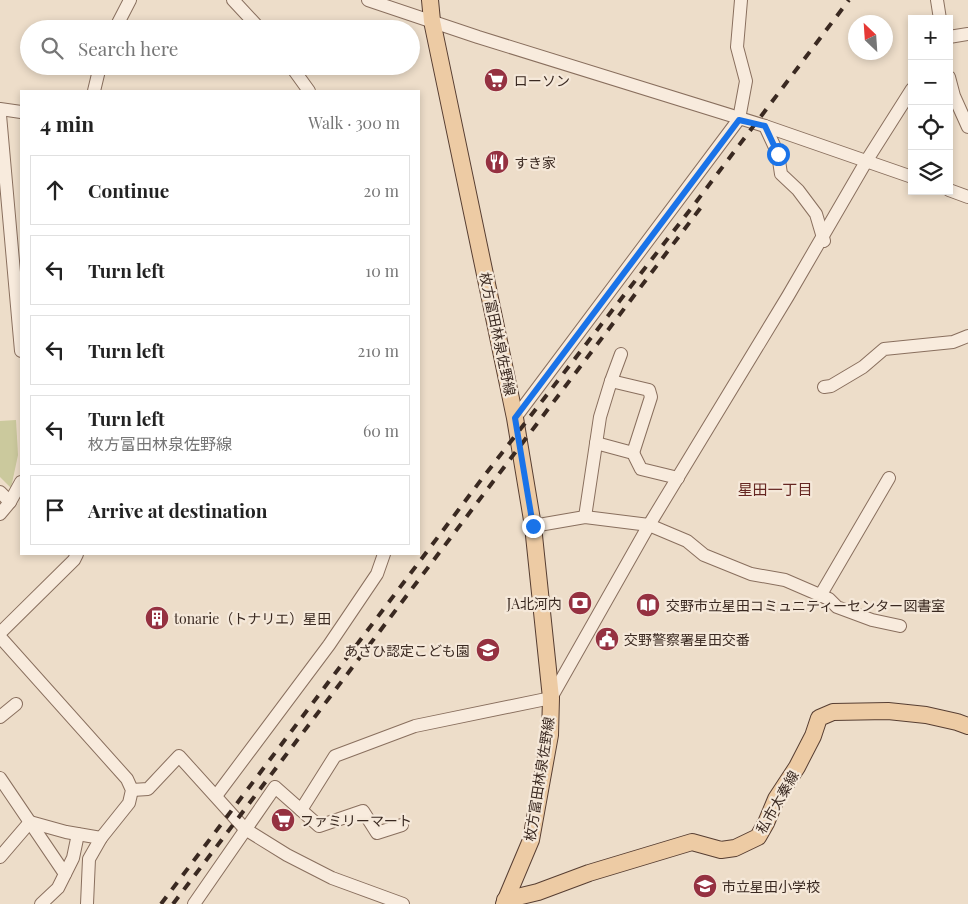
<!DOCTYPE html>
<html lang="en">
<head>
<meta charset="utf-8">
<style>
	:root { --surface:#fff; --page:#f6f6f6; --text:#222; --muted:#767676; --line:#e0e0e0 }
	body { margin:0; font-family:"Playfair Display","Noto Sans JP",serif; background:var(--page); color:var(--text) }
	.controls { position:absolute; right:15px; top:15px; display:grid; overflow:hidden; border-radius:0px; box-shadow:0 2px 8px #0003 }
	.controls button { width:45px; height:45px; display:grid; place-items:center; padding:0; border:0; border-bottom:1px solid var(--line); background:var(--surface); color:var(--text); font:25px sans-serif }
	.compass { position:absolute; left:848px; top:15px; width:45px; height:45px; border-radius:50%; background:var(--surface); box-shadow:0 2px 8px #0003; rotate:335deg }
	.stop { position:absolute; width:15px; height:15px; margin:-11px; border:4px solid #1a73e8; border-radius:50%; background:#fff }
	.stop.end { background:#1a73e8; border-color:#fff; box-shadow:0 1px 5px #0008 }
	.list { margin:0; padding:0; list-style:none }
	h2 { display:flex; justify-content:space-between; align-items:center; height:65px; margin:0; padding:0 20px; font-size:21px }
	h2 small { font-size:16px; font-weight:400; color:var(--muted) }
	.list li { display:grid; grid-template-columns:32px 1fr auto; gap:15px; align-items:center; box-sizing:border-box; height:70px; margin:0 10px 10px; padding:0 10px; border:1px solid var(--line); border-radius:0px }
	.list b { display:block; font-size:19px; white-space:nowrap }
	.list p { margin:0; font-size:16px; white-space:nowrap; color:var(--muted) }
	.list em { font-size:16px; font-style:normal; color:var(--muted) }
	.icon { flex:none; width:28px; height:28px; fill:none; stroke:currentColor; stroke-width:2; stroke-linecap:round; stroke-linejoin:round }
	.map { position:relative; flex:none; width:968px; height:904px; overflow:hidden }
	.search { position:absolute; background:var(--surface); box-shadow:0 2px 8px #0003; left:20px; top:20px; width:400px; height:55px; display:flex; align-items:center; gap:12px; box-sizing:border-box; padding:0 18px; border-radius:28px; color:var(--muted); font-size:19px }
	.panel { position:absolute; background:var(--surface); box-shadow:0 2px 8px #0003; left:20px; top:90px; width:400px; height:465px; border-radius:0px }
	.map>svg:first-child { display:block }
</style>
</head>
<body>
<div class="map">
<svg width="968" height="904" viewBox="0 0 968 904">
	<rect width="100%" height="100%" fill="#edddc9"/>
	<path fill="#cbc99d" d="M 16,420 L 18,455 L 11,488 L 0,477 L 0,421 Z"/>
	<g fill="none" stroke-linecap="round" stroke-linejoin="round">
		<g stroke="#896f5e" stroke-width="14">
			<g id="minor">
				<path d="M 233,0 L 260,29"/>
				<path d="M 368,0 L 478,37 L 765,126 L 912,177"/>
				<path d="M 937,0 L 940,19"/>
				<path d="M 115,29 L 130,0"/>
				<path d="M 949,37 L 968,34"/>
				<path d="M 291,66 L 309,91"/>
				<path d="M 949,77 L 954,96 L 968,127"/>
				<path d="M 94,91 L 100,66"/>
				<path d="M 0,109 L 21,112"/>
				<path d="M 0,115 L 21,351"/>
				<path d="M 765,126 L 778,154 L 781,174 L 798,190 L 816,214 L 824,241"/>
				<path d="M 949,190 L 968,197"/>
				<path d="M 611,381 L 649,390 L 651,397 L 633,453"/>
				<path d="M 824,387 L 831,386 L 863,367 L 884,349 L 953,342 L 968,336"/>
				<path d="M 515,418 L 739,119 L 746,81 L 737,47 L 741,0"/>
				<path d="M 596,443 L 633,453 L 641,469 L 678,478"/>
				<path d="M 0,492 L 10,502"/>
				<path d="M 0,514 L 10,502 L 21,482"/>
				<path d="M 585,517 L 600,417 L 611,381 L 621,354"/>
				<path d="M 533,526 L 585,517 L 649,525 L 687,541 L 704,555 L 751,574 L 785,580 L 829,599 L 837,607 L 872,620 L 900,626"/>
				<path d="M 820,596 L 889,478"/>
				<path d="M 0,633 L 74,560 L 77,554"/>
				<path d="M 0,637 L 127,779 L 132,790 L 129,803 L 101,838 L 89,859 L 87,904"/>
				<path d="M 0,717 L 16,704"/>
				<path d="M 0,778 L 65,874"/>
				<path d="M 132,790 L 148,789 L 179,756 L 245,829 L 287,855 L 332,878 L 403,904"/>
				<path d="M 216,796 L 329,645 L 377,574 L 384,554"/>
				<path d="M 301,810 L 319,826 L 363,811 L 377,833 L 402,825"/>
				<path d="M 0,857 L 30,822 L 66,832 L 101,838"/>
				<path d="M 41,904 L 58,888 L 73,858 L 78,834"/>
				<path d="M 194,904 L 275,787 L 301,810 L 335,756 L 415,726 L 551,698 L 649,525 L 788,296 L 867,160 L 912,89"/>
			</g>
		</g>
		<g stroke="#573e32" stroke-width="18">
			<g id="major">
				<path d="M 430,0 L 432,21 L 515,418 L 533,526 L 551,698 L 550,735 L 531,840 L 504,904"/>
				<path d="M 505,900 L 538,892 L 589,873 L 692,842 L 721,850 L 735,848 L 758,837 L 766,823 L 776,799 L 797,767 L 813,736 L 819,718 L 833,712 L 888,711 L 926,715 L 957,722 L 968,726"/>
			</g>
		</g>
		<use href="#minor" stroke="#f8ebdd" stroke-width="12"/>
		<use href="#major" stroke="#edcba4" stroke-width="16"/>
		<g stroke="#3a2921" stroke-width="4" stroke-dasharray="9 9" stroke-linecap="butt">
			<path d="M 161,904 L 481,480 L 693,206 L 849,0"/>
			<path d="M 173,904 L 702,206"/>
		</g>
	</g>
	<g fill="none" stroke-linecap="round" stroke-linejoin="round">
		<path stroke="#1a73e8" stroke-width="6" d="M 533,526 L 515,418 L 739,120 L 765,126 L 778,154"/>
	</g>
	<defs>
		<g id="supermarket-disc" transform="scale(1.25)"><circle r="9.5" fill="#953141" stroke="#f5e8d9"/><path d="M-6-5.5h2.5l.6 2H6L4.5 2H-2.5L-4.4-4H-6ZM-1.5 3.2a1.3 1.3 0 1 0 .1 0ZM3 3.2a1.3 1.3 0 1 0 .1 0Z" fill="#fff"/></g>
		<g id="restaurant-disc" transform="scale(1.25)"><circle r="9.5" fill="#953141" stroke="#f5e8d9"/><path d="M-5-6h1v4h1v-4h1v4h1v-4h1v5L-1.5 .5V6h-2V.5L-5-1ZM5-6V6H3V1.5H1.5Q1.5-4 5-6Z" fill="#fff"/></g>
		<g id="bank-disc" transform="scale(1.25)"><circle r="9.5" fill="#953141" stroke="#f5e8d9"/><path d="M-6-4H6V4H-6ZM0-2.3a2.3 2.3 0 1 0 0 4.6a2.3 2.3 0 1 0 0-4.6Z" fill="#fff"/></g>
		<g id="library-disc" transform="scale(1.25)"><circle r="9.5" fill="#953141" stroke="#f5e8d9"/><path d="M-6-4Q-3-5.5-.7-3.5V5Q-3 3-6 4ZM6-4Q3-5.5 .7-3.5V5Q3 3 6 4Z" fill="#fff"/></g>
		<g id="building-disc" transform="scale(1.25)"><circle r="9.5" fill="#953141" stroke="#f5e8d9"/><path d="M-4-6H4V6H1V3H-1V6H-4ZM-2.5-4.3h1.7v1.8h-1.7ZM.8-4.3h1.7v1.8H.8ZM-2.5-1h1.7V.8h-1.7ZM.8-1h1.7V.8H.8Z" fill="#fff"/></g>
		<g id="civic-disc" transform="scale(1.25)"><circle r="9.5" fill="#953141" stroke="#f5e8d9"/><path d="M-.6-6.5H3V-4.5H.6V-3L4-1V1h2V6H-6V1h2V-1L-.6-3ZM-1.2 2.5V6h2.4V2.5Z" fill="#fff"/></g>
		<g id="school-disc" transform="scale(1.25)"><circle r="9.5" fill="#953141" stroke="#f5e8d9"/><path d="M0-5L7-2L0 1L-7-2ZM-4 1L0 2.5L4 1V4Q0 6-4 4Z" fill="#fff"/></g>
	</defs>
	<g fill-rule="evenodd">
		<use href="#supermarket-disc" x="496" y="80"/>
		<use href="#restaurant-disc" x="497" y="162"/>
		<use href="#bank-disc" x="580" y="603"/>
		<use href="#library-disc" x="648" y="605"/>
		<use href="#building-disc" x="157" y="618"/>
		<use href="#civic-disc" x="607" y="639"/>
		<use href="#school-disc" x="488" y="650"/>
		<use href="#supermarket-disc" x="283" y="820"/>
		<use href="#school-disc" x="705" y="886"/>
	</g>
	<g text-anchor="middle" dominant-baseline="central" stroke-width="4.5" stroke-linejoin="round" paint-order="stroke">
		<g font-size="14" fill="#3a2921" stroke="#f5e8d9" text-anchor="start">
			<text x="514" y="80">ローソン</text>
			<text x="514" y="162">すき家</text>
			<text x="562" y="603" text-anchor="end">JA北河内</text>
			<text x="666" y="605">交野市立星田コミュニティーセンター図書室</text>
			<text x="174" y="618">tonarie（トナリエ）星田</text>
			<text x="624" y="639">交野警察署星田交番</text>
			<text x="470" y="650" text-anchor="end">あさひ認定こども園</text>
			<text x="300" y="820">ファミリーマート</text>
			<text x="722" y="886">市立星田小学校</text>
		</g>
		<g font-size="14" fill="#3a2921" stroke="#f5e8d9">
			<text transform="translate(498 334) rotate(78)">枚方富田林泉佐野線</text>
			<text transform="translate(539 779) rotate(-81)">枚方富田林泉佐野線</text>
			<text transform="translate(777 802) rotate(-60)">私市太秦線</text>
		</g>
		<g font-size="15" fill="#652622" stroke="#f5e8d9">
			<text x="775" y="489">星田一丁目</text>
		</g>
	</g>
</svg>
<div class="controls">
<button>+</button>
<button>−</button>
<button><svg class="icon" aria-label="locate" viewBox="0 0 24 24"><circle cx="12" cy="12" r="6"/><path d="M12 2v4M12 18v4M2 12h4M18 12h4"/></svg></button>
<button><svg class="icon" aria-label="layers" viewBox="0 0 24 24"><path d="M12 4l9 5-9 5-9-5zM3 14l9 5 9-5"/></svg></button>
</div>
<svg class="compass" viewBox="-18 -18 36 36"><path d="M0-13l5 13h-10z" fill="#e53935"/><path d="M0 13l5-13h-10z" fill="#767676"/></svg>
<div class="stop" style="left:778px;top:154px"></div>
<div class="stop end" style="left:533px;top:526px"></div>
<div class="search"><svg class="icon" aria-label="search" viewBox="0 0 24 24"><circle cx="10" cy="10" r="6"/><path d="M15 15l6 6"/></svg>Search here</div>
<section class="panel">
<h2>4 min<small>Walk · 300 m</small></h2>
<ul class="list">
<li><svg class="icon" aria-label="ahead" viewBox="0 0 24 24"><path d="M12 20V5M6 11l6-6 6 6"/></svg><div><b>Continue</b></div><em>20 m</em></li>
<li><svg class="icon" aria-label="left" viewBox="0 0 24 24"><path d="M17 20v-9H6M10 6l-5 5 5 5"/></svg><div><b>Turn left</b></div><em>10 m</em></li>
<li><svg class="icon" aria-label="left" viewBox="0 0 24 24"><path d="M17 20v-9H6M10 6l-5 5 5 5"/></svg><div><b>Turn left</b></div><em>210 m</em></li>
<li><svg class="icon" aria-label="left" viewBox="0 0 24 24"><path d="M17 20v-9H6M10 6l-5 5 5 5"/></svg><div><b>Turn left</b><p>枚方富田林泉佐野線</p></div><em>60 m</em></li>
<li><svg class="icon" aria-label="arrive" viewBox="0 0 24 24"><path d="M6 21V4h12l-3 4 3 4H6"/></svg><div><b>Arrive at destination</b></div></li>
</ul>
</section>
</div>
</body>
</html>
